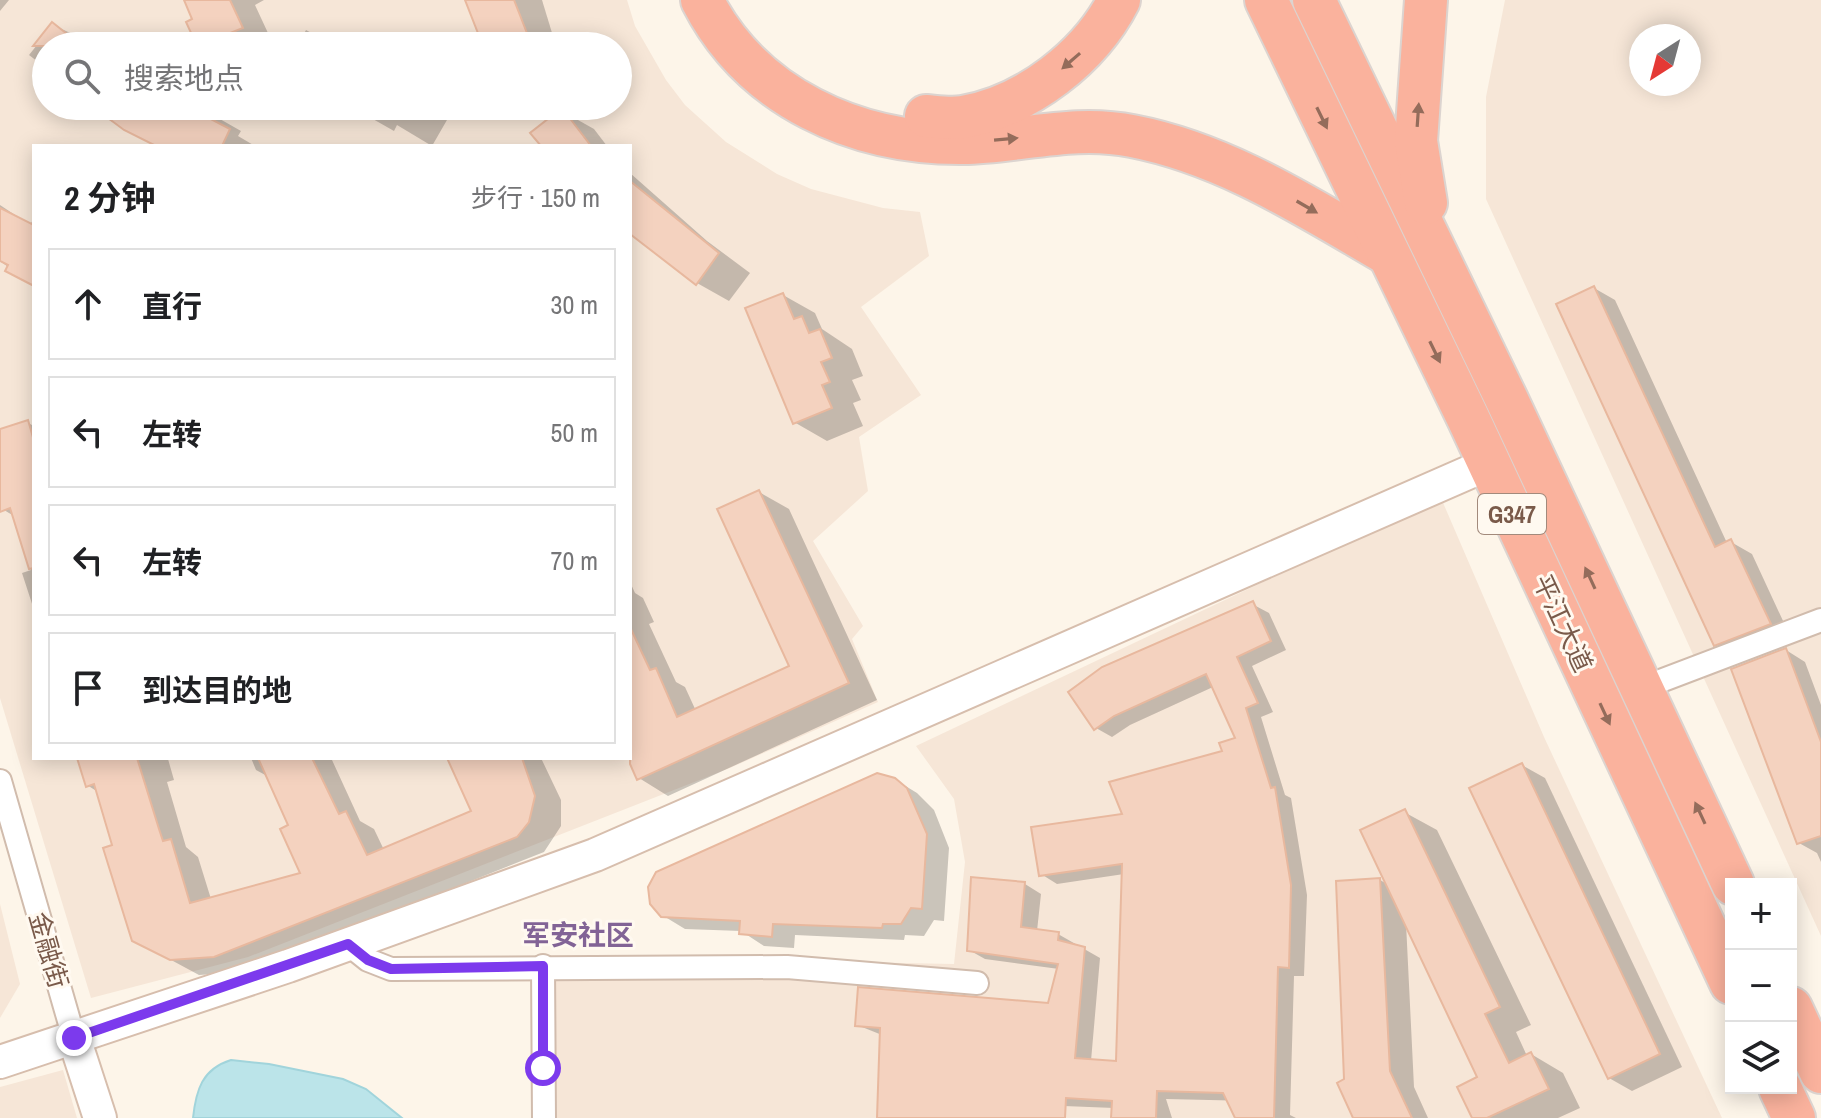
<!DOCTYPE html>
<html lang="zh">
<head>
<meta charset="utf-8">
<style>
	:root { --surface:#fff; --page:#f6f6f6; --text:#202124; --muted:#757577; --line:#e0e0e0 }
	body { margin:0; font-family:"Archivo Narrow","Noto Sans SC",sans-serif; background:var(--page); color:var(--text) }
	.controls { position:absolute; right:24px; bottom:24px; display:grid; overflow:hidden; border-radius:0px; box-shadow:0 4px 20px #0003 }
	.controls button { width:72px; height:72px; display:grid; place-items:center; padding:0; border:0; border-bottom:2px solid var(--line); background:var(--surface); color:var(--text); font:40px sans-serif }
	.compass { position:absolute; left:1629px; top:24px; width:72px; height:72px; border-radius:50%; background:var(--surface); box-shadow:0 4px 20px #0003; rotate:216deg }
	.stop { position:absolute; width:24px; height:24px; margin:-18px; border:6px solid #7c3aed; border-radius:50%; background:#fff }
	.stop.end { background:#7c3aed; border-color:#fff; box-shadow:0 2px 8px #0008 }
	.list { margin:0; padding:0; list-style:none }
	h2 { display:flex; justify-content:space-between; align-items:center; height:104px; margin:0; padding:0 32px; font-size:34px }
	h2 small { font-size:26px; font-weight:400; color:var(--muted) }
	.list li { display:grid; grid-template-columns:52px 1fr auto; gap:24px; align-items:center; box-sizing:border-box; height:112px; margin:0 16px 16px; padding:0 16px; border:2px solid var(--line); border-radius:0px }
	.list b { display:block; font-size:30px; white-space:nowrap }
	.list em { font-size:26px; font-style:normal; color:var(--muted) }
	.icon { flex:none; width:44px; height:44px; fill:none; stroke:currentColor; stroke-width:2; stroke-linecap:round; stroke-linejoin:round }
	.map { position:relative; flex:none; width:1821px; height:1118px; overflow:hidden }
	.search { position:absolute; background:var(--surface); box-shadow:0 4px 20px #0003; left:32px; top:32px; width:600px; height:88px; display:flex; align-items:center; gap:20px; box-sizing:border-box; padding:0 28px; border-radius:44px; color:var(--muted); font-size:30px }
	.panel { position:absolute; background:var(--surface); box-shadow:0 4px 20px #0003; left:32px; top:144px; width:600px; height:616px; border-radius:0px }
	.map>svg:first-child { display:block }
</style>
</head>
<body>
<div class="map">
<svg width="1821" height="1118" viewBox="0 0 1821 1118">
	<rect width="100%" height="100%" fill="#fdf5e9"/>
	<g fill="#f6e6d7" fill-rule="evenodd">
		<path d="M 0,0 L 627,0 L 635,26 L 666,80 L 685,105 L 726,142 L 777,174 L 811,189 L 883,208 L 920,212 L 929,256 L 861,307 L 921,395 L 859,437 L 868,491 L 813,541 L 863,626 L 852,639 L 878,702 L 730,768 L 248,957 L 91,998 L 0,698 ZM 46,46 L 618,46 L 618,106 L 46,106 ZM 34,146 L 630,146 L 630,758 L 34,758 Z"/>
		<path d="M 1505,0 L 1821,0 L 1821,936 L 1486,199 L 1486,97 ZM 1641,36 L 1689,36 L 1689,84 L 1641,84 Z"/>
		<path d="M 1441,498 L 1544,737 L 1722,1118 L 549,1118 L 548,956 L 954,964 L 965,862 L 954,799 L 916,746 Z"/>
		<path d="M 0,904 L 20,984 L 0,1018 Z"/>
		<path d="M 63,1070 L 77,1118 L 0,1118 L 0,1087 Z"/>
	</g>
	<path fill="#bbe4e9" stroke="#a1d4db" stroke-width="2" d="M 231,1060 L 269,1064 L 343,1079 L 366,1089 L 402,1118 L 193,1118 C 196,1090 202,1069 231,1060 Z"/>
	<g fill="#0003">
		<path d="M 0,0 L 9,0 L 0,11 Z"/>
		<path d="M 185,0 L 264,0 L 255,5 L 274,46 L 200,46 L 189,23 L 195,20 Z"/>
		<path d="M 469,0 L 542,0 L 556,46 L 485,46 Z"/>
		<path d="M 53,25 L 94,44 L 97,41 L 105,46 L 46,46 L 46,68 L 29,55 Z"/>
		<path d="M 306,30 L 328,42 L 331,37 L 347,46 L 297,46 Z"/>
		<path d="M 84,106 L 197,106 L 241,131 L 238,136 L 255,146 L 156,146 Z"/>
		<path d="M 350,106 L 439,106 L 451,113 L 432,146 L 397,125 L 394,131 Z"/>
		<path d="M 562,111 L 594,129 L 607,146 L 543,146 Z"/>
		<path d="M 630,173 L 707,241 L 750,273 L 729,301 L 697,283 L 630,231 Z"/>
		<path d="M 0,205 L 30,225 L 34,218 L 34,286 L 0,261 Z"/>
		<path d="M 1594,288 L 1615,300 L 1727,543 L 1731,542 L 1752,554 L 1790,636 L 1736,656 L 1715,644 Z"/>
		<path d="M 783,295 L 815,313 L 822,329 L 852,349 L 863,376 L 852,380 L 861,400 L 853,403 L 863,426 L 827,441 L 794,422 Z"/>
		<path d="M 28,423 L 34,426 L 34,610 L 22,573 L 31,570 L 14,516 L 4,510 L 0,496 L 0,431 Z"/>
		<path d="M 759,492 L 789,509 L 877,700 L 668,796 L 639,778 L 629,758 L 630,582 L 635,593 L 643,598 L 654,622 L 649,624 L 676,682 L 685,687 L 696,711 L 792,667 Z"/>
		<path d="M 1252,604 L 1269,613 L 1286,650 L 1252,666 L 1273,712 L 1261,717 L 1285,795 L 1291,798 L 1307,895 L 1304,976 L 1294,976 L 1290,1115 L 1296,1118 L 1237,1118 L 1252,1101 L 1166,1099 L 1172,1118 L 1113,1118 L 1114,1108 L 1064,1106 L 1063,1118 L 879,1118 L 882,1035 L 857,1025 L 1050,1006 L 1059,969 L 985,959 L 969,950 L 1025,884 L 1041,894 L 1037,931 L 1058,934 L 1100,958 L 1091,1061 L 1118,1063 L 1124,874 L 1057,884 L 1041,874 L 1238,740 L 1213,687 L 1130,725 L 1112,737 L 1096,728 Z"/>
		<path d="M 1786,650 L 1805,662 L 1821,705 L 1821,862 L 1817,853 L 1799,843 Z"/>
		<path d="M 79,758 L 168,759 L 174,780 L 167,782 L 186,847 L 198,857 L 211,899 L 303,875 L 291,826 L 269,777 L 256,770 L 251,758 L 335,758 L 332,760 L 360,821 L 374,829 L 384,850 L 474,812 L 449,758 L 541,758 L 561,800 L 561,826 L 544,852 L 243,972 L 199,975 L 134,940 L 114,846 L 98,792 L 87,785 Z"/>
		<path d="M 1522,765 L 1545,778 L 1682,1067 L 1632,1091 L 1609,1078 Z"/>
		<path d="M 894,779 L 917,793 L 934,810 L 949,848 L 944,921 L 934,920 L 924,936 L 905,935 L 904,940 L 795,935 L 794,948 L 764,946 L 741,931 L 685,929 L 662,915 Z"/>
		<path d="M 1404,812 L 1437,830 L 1531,1025 L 1516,1032 L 1527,1056 L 1531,1054 L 1563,1073 L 1580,1108 L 1558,1118 L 1474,1118 L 1479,1078 L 1406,923 L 1414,1087 L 1428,1118 L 1356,1118 L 1347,1081 L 1380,880 L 1387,884 Z"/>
	</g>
	<g fill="#f4d2bf" stroke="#e8b89e" stroke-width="2">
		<path d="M 184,0 L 230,0 L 243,28 L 197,46 L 186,22 L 192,19 Z"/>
		<path d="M 465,0 L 514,0 L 532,46 L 483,46 Z"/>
		<path d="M 52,22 L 82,46 L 33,46 Z"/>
		<path d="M 92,106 L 213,106 L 207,117 L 230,129 L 222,146 L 156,146 L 124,130 Z"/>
		<path d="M 562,108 L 591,146 L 541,146 L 530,133 Z"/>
		<path d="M 630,181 L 719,253 L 696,285 L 630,234 Z"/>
		<path d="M 0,208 L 34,225 L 34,286 L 5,271 L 8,265 L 0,261 Z"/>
		<path d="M 1594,286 L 1715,547 L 1731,539 L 1771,624 L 1714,646 L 1556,304 Z"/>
		<path d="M 783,293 L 794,319 L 802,316 L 809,333 L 820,329 L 832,358 L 821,362 L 830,382 L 822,385 L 832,408 L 793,424 L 745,308 Z"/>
		<path d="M 28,420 L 34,441 L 34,568 L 29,569 L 10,508 L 0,512 L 0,429 Z"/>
		<path d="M 759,490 L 849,683 L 637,780 L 630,764 L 630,627 L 650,670 L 656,668 L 677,717 L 789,666 L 717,509 Z"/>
		<path d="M 1253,601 L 1271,641 L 1237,657 L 1258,703 L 1246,708 L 1271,788 L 1275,787 L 1291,885 L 1289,968 L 1278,967 L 1274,1118 L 1235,1118 L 1223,1093 L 1157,1091 L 1156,1118 L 1111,1118 L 1112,1101 L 1066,1098 L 1065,1118 L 877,1118 L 880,1028 L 855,1026 L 858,987 L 1048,1003 L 1058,964 L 967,951 L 971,877 L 1025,882 L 1021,927 L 1059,932 L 1058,940 L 1085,947 L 1075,1058 L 1116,1061 L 1122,864 L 1039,876 L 1031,827 L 1122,814 L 1109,782 L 1222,751 L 1219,743 L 1235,738 L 1206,674 L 1114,716 L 1094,730 L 1068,692 L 1102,667 Z"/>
		<path d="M 1786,648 L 1821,742 L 1821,836 L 1797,844 L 1731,669 Z"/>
		<path d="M 77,758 L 137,758 L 159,829 L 163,841 L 171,839 L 190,903 L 300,873 L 280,829 L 288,825 L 258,758 L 312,758 L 339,814 L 346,811 L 367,855 L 471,811 L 447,758 L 522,758 L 535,796 L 529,822 L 517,837 L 214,957 L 170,960 L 132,941 L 103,848 L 112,845 L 94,784 L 86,787 Z"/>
		<path d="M 1522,763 L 1660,1054 L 1608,1079 L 1469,788 Z"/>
		<path d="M 877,773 L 895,778 L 907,788 L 927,834 L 922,909 L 911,908 L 901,924 L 883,924 L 882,928 L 773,924 L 772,937 L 739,934 L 740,921 L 661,917 L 650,904 L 648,887 L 656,872 Z"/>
		<path d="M 1405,809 L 1500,1007 L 1485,1014 L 1509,1063 L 1531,1052 L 1549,1089 L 1487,1118 L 1472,1118 L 1457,1087 L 1477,1077 L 1360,830 Z"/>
		<path d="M 1380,878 L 1390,1071 L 1412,1118 L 1353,1118 L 1337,1083 L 1344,1079 L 1336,881 Z"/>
	</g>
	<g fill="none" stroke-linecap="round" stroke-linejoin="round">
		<g stroke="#d1bcad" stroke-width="26">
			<g id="street">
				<path d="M 1642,688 L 1821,620"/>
				<path d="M 0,781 L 74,1038"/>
				<path d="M 348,944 L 368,960 L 391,969 L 787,967 L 977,983"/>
				<path d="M 543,966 L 544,1118"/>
			</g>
		</g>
		<g stroke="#d7bead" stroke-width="36">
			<g id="secondary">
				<path d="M 74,1038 L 100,1118"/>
				<path d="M 0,1062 L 288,966 L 595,855 L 1488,464"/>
			</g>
		</g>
		<g stroke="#dcd4d0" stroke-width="46">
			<g id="highway">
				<path d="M 702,0 C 752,98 856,144 963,143 C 1020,142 1074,124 1132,136 C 1226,154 1307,207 1388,254"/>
				<path d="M 1266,0 L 1468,418 L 1731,983"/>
				<path d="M 1314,0 L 1507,400 L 1733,884"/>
				<path d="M 926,116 C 938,117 951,119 963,117 C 1027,106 1090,57 1119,0"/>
				<path d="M 1426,203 L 1416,141 L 1426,0"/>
				<path d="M 1791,1008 L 1821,1072"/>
				<path d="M 1780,1088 L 1794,1118"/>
			</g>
		</g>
		<use href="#street" stroke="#fff" stroke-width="22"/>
		<use href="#secondary" stroke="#fff" stroke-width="32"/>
		<use href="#highway" stroke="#fab29d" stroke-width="42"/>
	</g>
	<defs><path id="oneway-solid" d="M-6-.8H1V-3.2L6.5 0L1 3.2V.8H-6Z" transform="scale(2)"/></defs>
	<g fill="#946c5b">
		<use href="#oneway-solid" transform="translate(1071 61) rotate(139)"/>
		<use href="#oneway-solid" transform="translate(1418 115) rotate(-86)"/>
		<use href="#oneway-solid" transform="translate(1322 118) rotate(64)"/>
		<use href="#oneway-solid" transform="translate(1006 139) rotate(-5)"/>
		<use href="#oneway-solid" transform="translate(1307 207) rotate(30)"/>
		<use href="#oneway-solid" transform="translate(1435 352) rotate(64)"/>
		<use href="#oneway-solid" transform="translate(1590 578) rotate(-115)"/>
		<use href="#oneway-solid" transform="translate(1605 714) rotate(65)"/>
		<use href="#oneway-solid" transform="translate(1700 813) rotate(-115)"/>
	</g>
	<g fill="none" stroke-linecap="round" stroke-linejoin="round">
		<path stroke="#7c3aed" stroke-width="10" d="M 74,1038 L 348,944 L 368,960 L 391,969 L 543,966 L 543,1068"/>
	</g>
	<g text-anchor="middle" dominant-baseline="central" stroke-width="6" stroke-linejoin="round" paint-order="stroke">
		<rect fill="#fff9f0" stroke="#a28a7c" stroke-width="2" x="1478" y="494" width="68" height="40" rx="6"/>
		<g font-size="24" font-weight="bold" fill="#7a5a4a">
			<text x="1512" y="514">G347</text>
		</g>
		<g font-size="26" fill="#7a5a4a" stroke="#fff9f0">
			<text transform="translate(1563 623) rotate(65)">平江大道</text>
			<text transform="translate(49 950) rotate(74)">金融街</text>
		</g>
		<g font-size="28" font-weight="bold" fill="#826396" stroke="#fff9f0">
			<text x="578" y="935">军安社区</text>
		</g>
	</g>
</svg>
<div class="controls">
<button>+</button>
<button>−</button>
<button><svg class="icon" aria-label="layers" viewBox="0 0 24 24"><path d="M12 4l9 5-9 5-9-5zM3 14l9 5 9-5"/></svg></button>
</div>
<svg class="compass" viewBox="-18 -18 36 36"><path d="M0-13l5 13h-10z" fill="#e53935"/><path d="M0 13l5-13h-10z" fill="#757577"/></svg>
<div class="stop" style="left:543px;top:1068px"></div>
<div class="stop end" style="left:74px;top:1038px"></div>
<div class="search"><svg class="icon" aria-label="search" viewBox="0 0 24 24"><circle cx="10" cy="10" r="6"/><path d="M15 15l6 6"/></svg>搜索地点</div>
<section class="panel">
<h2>2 分钟<small>步行 · 150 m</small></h2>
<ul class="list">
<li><svg class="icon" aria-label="ahead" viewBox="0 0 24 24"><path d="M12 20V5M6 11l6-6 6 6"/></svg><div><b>直行</b></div><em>30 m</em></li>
<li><svg class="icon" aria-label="left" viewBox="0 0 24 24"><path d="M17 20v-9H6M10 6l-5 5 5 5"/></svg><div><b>左转</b></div><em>50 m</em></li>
<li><svg class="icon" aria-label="left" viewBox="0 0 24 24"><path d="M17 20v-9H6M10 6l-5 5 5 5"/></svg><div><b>左转</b></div><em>70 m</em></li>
<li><svg class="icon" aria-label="arrive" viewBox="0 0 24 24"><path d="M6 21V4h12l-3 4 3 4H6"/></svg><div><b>到达目的地</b></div></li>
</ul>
</section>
</div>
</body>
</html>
